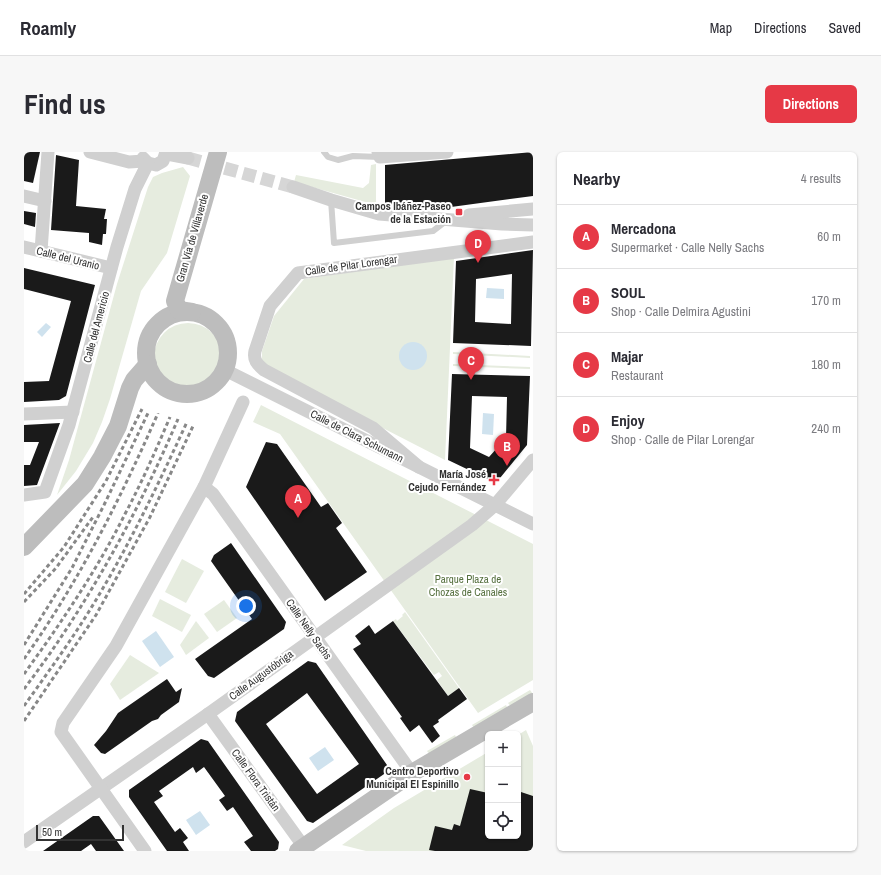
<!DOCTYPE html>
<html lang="en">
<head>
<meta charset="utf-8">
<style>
	:root { --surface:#fff; --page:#f7f7f7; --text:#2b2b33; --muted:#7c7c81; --line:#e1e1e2; --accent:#e63946 }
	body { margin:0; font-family:"Archivo Narrow",sans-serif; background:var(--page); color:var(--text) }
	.controls { position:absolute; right:12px; bottom:12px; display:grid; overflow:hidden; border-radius:6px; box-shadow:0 1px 3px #0004 }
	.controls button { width:36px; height:36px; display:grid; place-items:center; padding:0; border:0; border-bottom:1px solid var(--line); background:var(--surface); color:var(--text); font:20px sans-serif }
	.scale { position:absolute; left:12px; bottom:10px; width:88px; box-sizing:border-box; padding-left:4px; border:2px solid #333; border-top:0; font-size:11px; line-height:14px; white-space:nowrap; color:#333; -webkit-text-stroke:3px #fff; paint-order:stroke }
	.you { position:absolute; left:222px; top:454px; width:14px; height:14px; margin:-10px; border:3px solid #fff; border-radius:50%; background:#1a73e8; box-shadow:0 0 0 6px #1a73e833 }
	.badge { display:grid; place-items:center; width:26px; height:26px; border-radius:50%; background:var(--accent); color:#fff; font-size:13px; font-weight:700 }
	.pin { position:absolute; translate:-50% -33px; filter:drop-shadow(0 1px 2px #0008) }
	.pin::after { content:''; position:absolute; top:21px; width:14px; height:12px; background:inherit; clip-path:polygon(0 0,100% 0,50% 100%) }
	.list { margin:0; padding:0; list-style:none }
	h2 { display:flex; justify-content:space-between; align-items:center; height:52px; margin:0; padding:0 16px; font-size:17px }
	h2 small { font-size:13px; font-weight:400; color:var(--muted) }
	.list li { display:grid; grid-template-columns:26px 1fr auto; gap:12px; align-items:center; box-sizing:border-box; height:64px; padding:0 16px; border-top:1px solid var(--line) }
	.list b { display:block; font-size:15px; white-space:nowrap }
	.list p { margin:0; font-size:13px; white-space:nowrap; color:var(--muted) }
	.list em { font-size:13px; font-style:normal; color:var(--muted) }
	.icon { flex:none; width:22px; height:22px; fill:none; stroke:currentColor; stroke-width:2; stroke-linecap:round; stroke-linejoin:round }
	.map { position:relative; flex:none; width:509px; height:699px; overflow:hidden; border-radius:6px }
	header { display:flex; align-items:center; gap:24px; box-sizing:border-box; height:56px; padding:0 20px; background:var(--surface); border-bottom:1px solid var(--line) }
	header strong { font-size:19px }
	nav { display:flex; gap:22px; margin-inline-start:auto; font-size:14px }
	.intro { display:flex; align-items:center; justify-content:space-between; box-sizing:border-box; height:96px; padding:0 24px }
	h1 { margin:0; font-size:28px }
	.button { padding:10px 18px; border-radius:6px; background:var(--accent); color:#fff; font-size:14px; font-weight:700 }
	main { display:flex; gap:24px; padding:0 24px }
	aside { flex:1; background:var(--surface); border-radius:6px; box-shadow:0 1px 3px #0004 }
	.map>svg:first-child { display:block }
</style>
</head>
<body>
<header>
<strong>Roamly</strong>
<nav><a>Map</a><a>Directions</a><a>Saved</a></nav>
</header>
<div class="intro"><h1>Find us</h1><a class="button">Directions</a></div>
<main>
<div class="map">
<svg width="509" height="699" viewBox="0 0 509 699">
	<rect width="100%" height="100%" fill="#fff"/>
	<g fill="#e6ecdf">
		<path d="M 352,12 L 352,53 L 270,30 L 272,23 L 339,36 L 345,31 L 347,13 Z"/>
		<path d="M 159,15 L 166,24 L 143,101 L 117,139 L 86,247 L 78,270 L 69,291 L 52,319 L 33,343 L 45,308 L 93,132 L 124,35 L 129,25 L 138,21 Z"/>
		<path d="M 430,105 L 421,308 L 246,218 L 238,209 L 238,199 L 250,164 L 280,127 Z"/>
		<circle cx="164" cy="205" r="34"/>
		<path d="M 429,200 L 506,204 L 506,206 L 429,202 Z"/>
		<path d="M 429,212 L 506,215 L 506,217 L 429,214 Z"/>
		<path d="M 237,253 L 509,392 L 509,528 L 454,561 L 256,282 L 229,270 Z"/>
		<path d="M 158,407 L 180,419 L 162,451 L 141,440 Z"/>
		<path d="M 136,447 L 167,463 L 158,480 L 128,464 Z"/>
		<path d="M 200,448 L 213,466 L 193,480 L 180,462 Z"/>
		<path d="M 381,460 L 435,536 L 424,544 L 413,528 L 418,524 L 415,520 L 410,523 L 369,469 L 372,467 L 373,469 L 379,464 L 378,463 Z"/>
		<path d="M 172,469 L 185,486 L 162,503 L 156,493 Z"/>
		<path d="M 106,503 L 135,521 L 96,548 L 86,532 Z"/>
		<path d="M 506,538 L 509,542 L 487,555 L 484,551 Z"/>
		<path d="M 482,553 L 484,557 L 450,576 L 448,573 Z"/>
		<path d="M 502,578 L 509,594 L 509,699 L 342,699 L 318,693 L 370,656 L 464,600 L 464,684 L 494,684 L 494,583 Z"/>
		<path d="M 431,583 L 433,587 L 406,603 L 403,599 Z"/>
	</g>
	<g fill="#cfe2ee">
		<path d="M 463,136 L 480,137 L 480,147 L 462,146 Z"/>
		<path d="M 22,171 L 27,175 L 18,185 L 13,180 Z"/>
		<circle cx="389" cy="204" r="14"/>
		<path d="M 459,261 L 470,262 L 469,283 L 458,282 Z"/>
		<path d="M 132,479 L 150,505 L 136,515 L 118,489 Z"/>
		<path d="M 301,595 L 310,608 L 294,619 L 285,606 Z"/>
		<path d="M 176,659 L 186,673 L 172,683 L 162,668 Z"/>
	</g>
	<g fill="#1a1a1a" fill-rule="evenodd">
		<path d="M 0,0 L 16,0 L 9,31 L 0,29 Z"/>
		<path d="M 509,0 L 509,44 L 427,55 L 361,53 L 361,13 Z"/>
		<path d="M 32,3 L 55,8 L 52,54 L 82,57 L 80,67 L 83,67 L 82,82 L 79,82 L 78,93 L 65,90 L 65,81 L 27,78 Z"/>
		<path d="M 0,59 L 12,61 L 11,75 L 0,72 Z"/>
		<path d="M 509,98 L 507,194 L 429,191 L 432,109 ZM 488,122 L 487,172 L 451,170 L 452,127 Z"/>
		<path d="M 0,116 L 71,133 L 42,244 L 35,248 L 0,250 L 0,230 L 25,229 L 47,149 L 0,137 Z"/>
		<path d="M 428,222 L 506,224 L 503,293 L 472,331 L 424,308 ZM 448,244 L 483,245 L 482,286 L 465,305 L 446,296 Z"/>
		<path d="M 36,271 L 13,333 L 0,334 L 0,313 L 6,313 L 15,290 L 0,290 L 0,273 Z"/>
		<path d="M 242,290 L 253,292 L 297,355 L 304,351 L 318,371 L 312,376 L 343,420 L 301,449 L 222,335 Z"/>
		<path d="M 207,391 L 262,470 L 260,477 L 190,526 L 184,524 L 171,507 L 228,467 L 187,409 L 190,403 Z"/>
		<path d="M 369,469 L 424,544 L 435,536 L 443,547 L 414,568 L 415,570 L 409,574 L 416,584 L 408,591 L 395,573 L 386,580 L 376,566 L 378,565 L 329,497 L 337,492 L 331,484 L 345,473 L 351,482 Z"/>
		<path d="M 284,509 L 292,511 L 363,613 L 363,620 L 289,671 L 283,669 L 211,569 L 213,560 ZM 283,541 L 335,612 L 293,642 L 242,572 Z"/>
		<path d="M 143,527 L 152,540 L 158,536 L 155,550 L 137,563 L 134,567 L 128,569 L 81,602 L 77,601 L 70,593 L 82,579 L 94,561 Z"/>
		<path d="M 177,587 L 184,589 L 255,690 L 254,697 L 251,699 L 227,699 L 220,690 L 229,684 L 209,655 L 203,659 L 195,648 L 201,644 L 180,615 L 172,621 L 169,615 L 135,639 L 139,644 L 130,650 L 151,680 L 156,676 L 164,686 L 159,690 L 165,699 L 143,699 L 105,645 L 105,638 Z"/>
		<path d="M 446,637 L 464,641 L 464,684 L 494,684 L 494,639 L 509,644 L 509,699 L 411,699 L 405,698 L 411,674 L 428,678 L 430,672 L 436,674 Z"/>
		<path d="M 69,664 L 75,664 L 100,699 L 72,699 L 67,692 L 57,699 L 19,699 Z"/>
	</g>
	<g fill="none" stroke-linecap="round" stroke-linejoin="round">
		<path stroke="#d6d6d6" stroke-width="13" stroke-dasharray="13 6" stroke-linecap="butt" d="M 164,6 L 269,35"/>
		<g stroke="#d0d0d0" stroke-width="6">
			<path d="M 300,0 L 304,5 L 314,8 L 329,4 L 356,5"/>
			<path d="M 307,48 L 310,91 L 409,79 L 422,69"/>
		</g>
		<g stroke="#d0d0d0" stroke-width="13">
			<path d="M 66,0 L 105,10 L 120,9"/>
			<path d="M 354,0 L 356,5 L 423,0"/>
			<path d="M 143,2 L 164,6"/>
			<path d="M 119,6 L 124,11 L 132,13 L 139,9 L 142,0"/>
			<path d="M 269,35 L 307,48 L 355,62 L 478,72 L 509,73"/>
			<path d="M 0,44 L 21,49"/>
			<path d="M 445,63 L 509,57"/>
			<path d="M 0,95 L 87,116"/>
			<path d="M 17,99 L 24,0"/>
			<path d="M 201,218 L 509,372"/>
			<path d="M 0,262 L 49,260"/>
			<path d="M 395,315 L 349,276 L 240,218 C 233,212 229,208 231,199 L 246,154 L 274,121 L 509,90"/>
			<path d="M 180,335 L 189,342 L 388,621"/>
			<path d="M 0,343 L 21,340 L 45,273 L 93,95 L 111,37 L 124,11"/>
			<path d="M 184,562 L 280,695"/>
			<path d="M 0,690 L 184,562 L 448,373 L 471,353 L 509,308"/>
			<path d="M 121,699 L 37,580 L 39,571 L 92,494 L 180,335 L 219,250"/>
		</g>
		<g stroke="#bdbdbd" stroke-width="18">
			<circle cx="163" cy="201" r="41"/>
			<path d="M 168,160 L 155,158 L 151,149 L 194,0"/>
			<path d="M 0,395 L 61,332 L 78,305 L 94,274 L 106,236 L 110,228 L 124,212"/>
			<path d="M 274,699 L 388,621 L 509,550"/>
		</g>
		<g stroke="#888" stroke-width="3" stroke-dasharray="4 3" stroke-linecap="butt">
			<path d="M 0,442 L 40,395 L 82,329 L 118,257"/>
			<path d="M 0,450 L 32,416 L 69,365"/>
			<path d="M 0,493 L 48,416 L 80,353 L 125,259"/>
			<path d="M 0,507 C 55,429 96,348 134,261"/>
			<path d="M 0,522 C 37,471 73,418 101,362 C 118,330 132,298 146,265"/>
			<path d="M 0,537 C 63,454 113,363 154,267"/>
			<path d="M 0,554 C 22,523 44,493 64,461 C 102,400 133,335 163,270"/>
			<path d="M 0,569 L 72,463 L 126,365 L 170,272"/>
		</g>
	</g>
	<g fill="#e63946" stroke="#fff" stroke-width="1.5">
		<rect x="431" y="56" width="8" height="8" rx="2"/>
		<path d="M468 322h4v4h4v4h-4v4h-4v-4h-4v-4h4z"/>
		<circle cx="443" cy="625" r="4"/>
	</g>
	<g text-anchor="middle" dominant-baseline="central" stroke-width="4" stroke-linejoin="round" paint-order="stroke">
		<g font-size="11" font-weight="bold" fill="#333" stroke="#fff" text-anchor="end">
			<text x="427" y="54">Campos Ibáñez-Paseo<tspan x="427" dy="13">de la Estación</tspan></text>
			<text x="462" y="322">María José<tspan x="462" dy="13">Cejudo Fernández</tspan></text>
			<text x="435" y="619">Centro Deportivo<tspan x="435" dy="13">Municipal El Espinillo</tspan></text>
		</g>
		<g font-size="11" fill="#333" stroke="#fff">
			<text transform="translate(168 86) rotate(-74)">Gran Vía de Villaverde</text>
			<text transform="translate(44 106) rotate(14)">Calle del Uranio</text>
			<text transform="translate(327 113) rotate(-8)">Calle de Pilar Lorengar</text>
			<text transform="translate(72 175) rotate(-75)">Calle del Americio</text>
			<text transform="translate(333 284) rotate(27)">Calle de Clara Schumann</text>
			<text transform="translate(285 477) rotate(55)">Calle Nelly Sachs</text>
			<text transform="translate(237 523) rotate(-36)">Calle Augustóbriga</text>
			<text transform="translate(232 628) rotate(54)">Calle Flora Tristán</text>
		</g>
		<g font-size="11" fill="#56703f" stroke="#fff">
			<text x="444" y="427">Parque Plaza de<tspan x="444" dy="13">Chozas de Canales</tspan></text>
		</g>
	</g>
</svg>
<div class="controls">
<button>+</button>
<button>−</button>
<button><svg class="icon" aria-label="locate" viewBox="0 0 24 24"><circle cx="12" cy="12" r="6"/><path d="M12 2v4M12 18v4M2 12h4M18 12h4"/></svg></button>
</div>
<div class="scale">50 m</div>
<div class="you"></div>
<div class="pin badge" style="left:274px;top:366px">A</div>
<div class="pin badge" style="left:483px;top:314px">B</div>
<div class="pin badge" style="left:447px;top:228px">C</div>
<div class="pin badge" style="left:454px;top:111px">D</div>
</div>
<aside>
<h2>Nearby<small>4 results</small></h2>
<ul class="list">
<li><span class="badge">A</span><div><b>Mercadona</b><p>Supermarket · Calle Nelly Sachs</p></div><em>60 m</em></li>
<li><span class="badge">B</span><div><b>SOUL</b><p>Shop · Calle Delmira Agustini</p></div><em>170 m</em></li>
<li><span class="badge">C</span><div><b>Majar</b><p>Restaurant</p></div><em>180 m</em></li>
<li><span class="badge">D</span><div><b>Enjoy</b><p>Shop · Calle de Pilar Lorengar</p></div><em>240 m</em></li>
</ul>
</aside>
</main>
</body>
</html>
